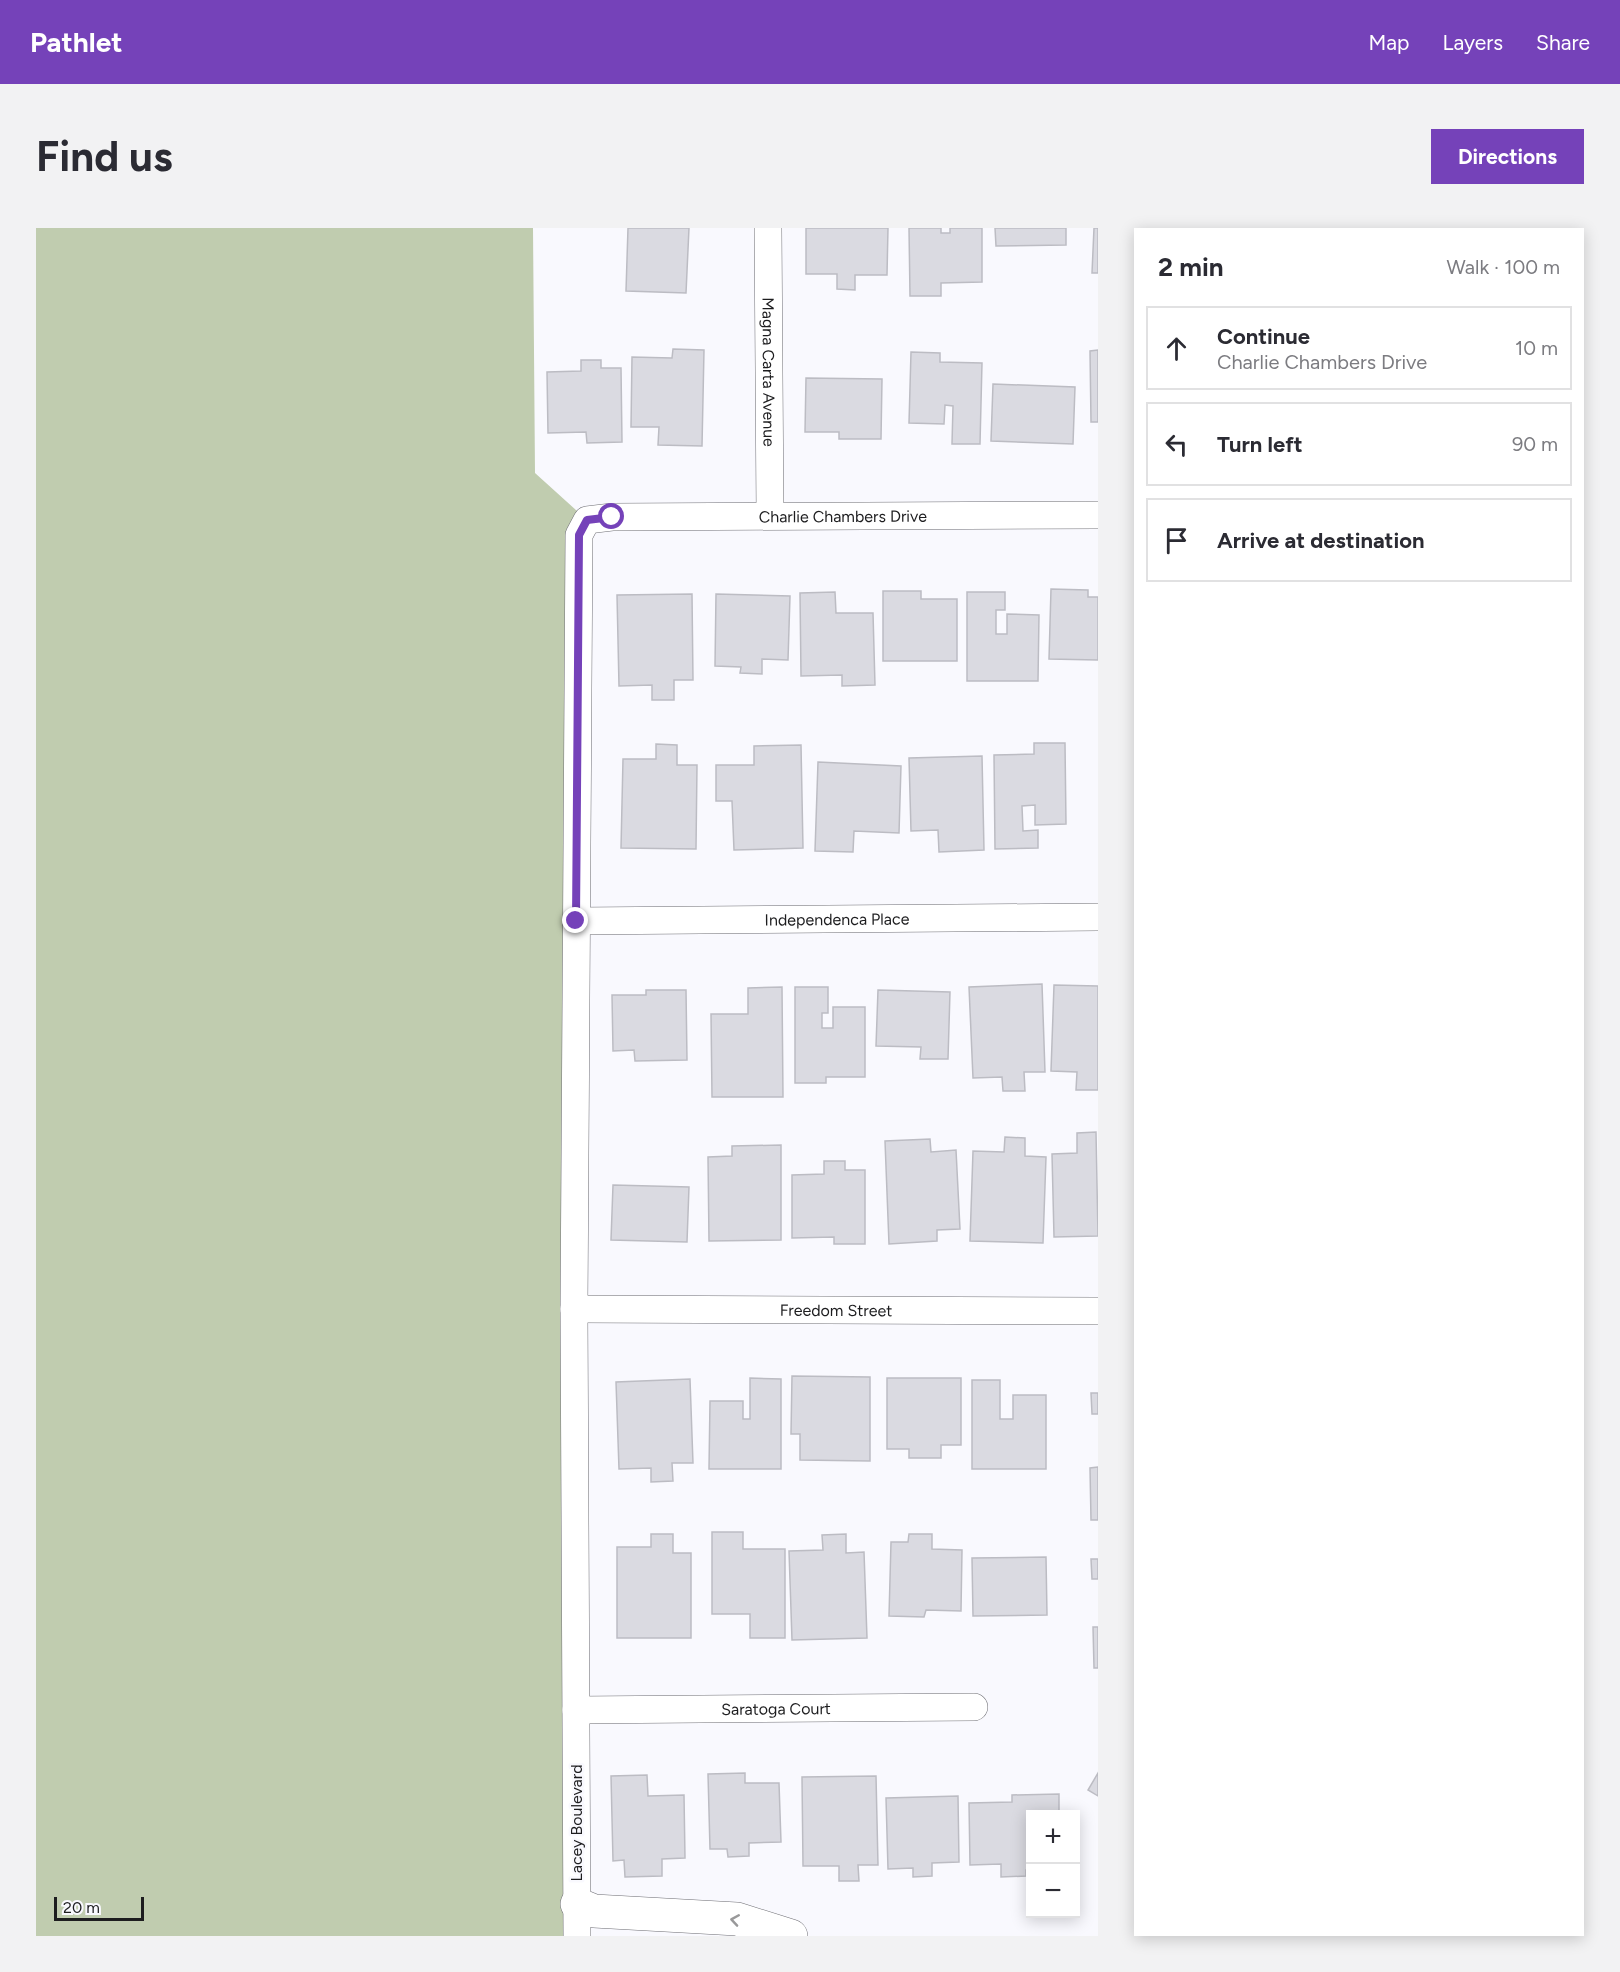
<!DOCTYPE html>
<html lang="en">
<head>
<meta charset="utf-8">
<style>
	:root { --surface:#fff; --page:#f2f2f3; --text:#2b2b33; --muted:#7c7c81; --line:#e1e1e2; --accent:#7542b9 }
	body { margin:0; font-family:Figtree,sans-serif; background:var(--page); color:var(--text) }
	.controls { position:absolute; right:18px; bottom:18px; display:grid; overflow:hidden; border-radius:0px; box-shadow:0 3px 15px #0003 }
	.controls button { width:54px; height:54px; display:grid; place-items:center; padding:0; border:0; border-bottom:2px solid var(--line); background:var(--surface); color:var(--text); font:30px sans-serif }
	.scale { position:absolute; left:18px; bottom:15px; width:90px; box-sizing:border-box; padding-left:6px; border:3px solid #1d1d1f; border-top:0; font-size:16px; line-height:21px; white-space:nowrap; color:#1d1d1f; -webkit-text-stroke:4px #f9f9fe; paint-order:stroke }
	.stop { position:absolute; width:18px; height:18px; margin:-14px; border:4px solid #7542b9; border-radius:50%; background:#fff }
	.stop.end { background:#7542b9; border-color:#fff; box-shadow:0 2px 6px #0008 }
	.list { margin:0; padding:0; list-style:none }
	h2 { display:flex; justify-content:space-between; align-items:center; height:78px; margin:0; padding:0 24px; font-size:26px }
	h2 small { font-size:20px; font-weight:400; color:var(--muted) }
	.list li { display:grid; grid-template-columns:39px 1fr auto; gap:18px; align-items:center; box-sizing:border-box; height:84px; margin:0 12px 12px; padding:0 12px; border:2px solid var(--line); border-radius:0px }
	.list b { display:block; font-size:22px; white-space:nowrap }
	.list p { margin:0; font-size:20px; white-space:nowrap; color:var(--muted) }
	.list em { font-size:20px; font-style:normal; color:var(--muted) }
	.icon { flex:none; width:33px; height:33px; fill:none; stroke:currentColor; stroke-width:2; stroke-linecap:round; stroke-linejoin:round }
	.map { position:relative; flex:none; width:1062px; height:1708px; overflow:hidden; border-radius:0px }
	header { display:flex; align-items:center; gap:36px; box-sizing:border-box; height:84px; padding:0 30px; background:var(--accent); color:#fff }
	header strong { font-size:28px }
	nav { display:flex; gap:33px; margin-inline-start:auto; font-size:21px }
	.intro { display:flex; align-items:center; justify-content:space-between; box-sizing:border-box; height:144px; padding:0 36px }
	h1 { margin:0; font-size:42px }
	.button { padding:15px 27px; border-radius:0px; background:var(--accent); color:#fff; font-size:21px; font-weight:700 }
	main { display:flex; gap:36px; padding:0 36px }
	aside { flex:1; background:var(--surface); border-radius:0px; box-shadow:0 3px 15px #0003 }
	.map>svg:first-child { display:block }
</style>
</head>
<body>
<header>
<strong>Pathlet</strong>
<nav><a>Map</a><a>Layers</a><a>Share</a></nav>
</header>
<div class="intro"><h1>Find us</h1><a class="button">Directions</a></div>
<main>
<div class="map">
<svg width="1062" height="1708" viewBox="0 0 1062 1708">
	<rect width="100%" height="100%" fill="#f9f9fe"/>
	<path fill="#c0ccaf" d="M 0,0 L 497,0 L 499,245 L 551,292 L 541,1708 L 0,1708 Z"/>
	<g fill="#dadae1" stroke="#bcbcc3" stroke-width="1.5">
		<path d="M 592,0 L 653,0 L 650,65 L 590,63 Z"/>
		<path d="M 770,0 L 852,0 L 851,47 L 819,47 L 819,62 L 801,61 L 801,46 L 770,46 Z"/>
		<path d="M 873,0 L 905,0 L 905,5 L 914,5 L 914,0 L 946,0 L 946,54 L 905,55 L 905,68 L 874,68 Z"/>
		<path d="M 959,0 L 1030,0 L 1030,17 L 960,18 Z"/>
		<path d="M 1058,0 L 1062,0 L 1062,45 L 1056,45 Z"/>
		<path d="M 637,121 L 668,122 L 666,218 L 622,217 L 623,199 L 595,199 L 596,129 L 636,130 Z"/>
		<path d="M 1062,122 L 1062,194 L 1055,194 L 1054,123 Z"/>
		<path d="M 875,124 L 904,125 L 904,134 L 946,135 L 944,216 L 916,216 L 917,178 L 909,177 L 908,196 L 873,195 Z"/>
		<path d="M 545,132 L 565,132 L 565,140 L 585,140 L 586,214 L 551,215 L 550,204 L 512,205 L 511,144 L 545,143 Z"/>
		<path d="M 770,150 L 846,151 L 845,211 L 803,211 L 803,204 L 769,204 Z"/>
		<path d="M 957,156 L 1039,159 L 1037,216 L 955,213 Z"/>
		<path d="M 1015,361 L 1052,362 L 1052,369 L 1062,369 L 1062,432 L 1013,431 Z"/>
		<path d="M 847,363 L 885,363 L 885,371 L 921,371 L 921,433 L 847,433 Z"/>
		<path d="M 799,364 L 800,385 L 837,385 L 839,457 L 806,458 L 806,447 L 765,448 L 764,365 Z"/>
		<path d="M 931,364 L 969,364 L 969,382 L 960,382 L 960,406 L 971,406 L 971,386 L 1003,387 L 1002,453 L 931,453 Z"/>
		<path d="M 656,366 L 657,452 L 638,452 L 638,472 L 616,472 L 616,457 L 583,458 L 581,367 Z"/>
		<path d="M 680,366 L 754,368 L 752,432 L 726,431 L 726,446 L 704,445 L 705,439 L 679,438 Z"/>
		<path d="M 998,515 L 1029,515 L 1030,596 L 999,597 L 999,577 L 986,578 L 987,603 L 1002,602 L 1002,620 L 959,621 L 958,527 L 998,526 Z"/>
		<path d="M 620,516 L 641,517 L 641,537 L 661,537 L 660,621 L 585,620 L 587,531 L 620,531 Z"/>
		<path d="M 765,517 L 767,620 L 698,622 L 696,573 L 680,573 L 680,537 L 718,537 L 718,518 Z"/>
		<path d="M 946,528 L 948,622 L 903,624 L 902,602 L 875,603 L 873,530 Z"/>
		<path d="M 782,534 L 865,538 L 863,605 L 818,603 L 817,624 L 779,623 Z"/>
		<path d="M 1006,756 L 1009,844 L 988,844 L 989,863 L 967,863 L 966,849 L 937,850 L 933,759 Z"/>
		<path d="M 1018,757 L 1062,758 L 1062,862 L 1040,862 L 1041,844 L 1015,843 Z"/>
		<path d="M 746,759 L 747,869 L 676,869 L 675,786 L 712,786 L 712,760 Z"/>
		<path d="M 759,759 L 792,759 L 792,785 L 786,785 L 786,800 L 797,800 L 797,779 L 829,779 L 829,849 L 790,849 L 790,855 L 759,855 Z"/>
		<path d="M 610,762 L 650,762 L 651,832 L 599,833 L 598,822 L 577,823 L 576,767 L 610,767 Z"/>
		<path d="M 842,762 L 914,764 L 912,831 L 884,831 L 885,819 L 840,818 Z"/>
		<path d="M 1060,904 L 1062,1008 L 1018,1009 L 1016,926 L 1041,925 L 1041,905 Z"/>
		<path d="M 969,909 L 989,910 L 989,928 L 1010,929 L 1007,1015 L 934,1013 L 937,923 L 968,924 Z"/>
		<path d="M 894,911 L 895,924 L 920,922 L 924,1001 L 901,1002 L 901,1013 L 853,1016 L 849,913 Z"/>
		<path d="M 745,917 L 745,1012 L 673,1013 L 672,929 L 696,928 L 696,918 Z"/>
		<path d="M 788,933 L 809,933 L 809,942 L 829,942 L 829,1016 L 798,1016 L 798,1009 L 756,1010 L 756,947 L 788,946 Z"/>
		<path d="M 577,957 L 653,959 L 651,1014 L 575,1012 Z"/>
		<path d="M 756,1148 L 834,1149 L 834,1233 L 764,1232 L 764,1206 L 755,1206 Z"/>
		<path d="M 714,1150 L 745,1151 L 745,1241 L 673,1241 L 674,1173 L 707,1173 L 707,1191 L 714,1191 Z"/>
		<path d="M 851,1150 L 925,1150 L 925,1217 L 905,1217 L 905,1230 L 873,1230 L 873,1221 L 851,1221 Z"/>
		<path d="M 654,1151 L 657,1235 L 636,1235 L 637,1253 L 615,1254 L 615,1240 L 583,1241 L 580,1154 Z"/>
		<path d="M 936,1152 L 964,1152 L 964,1191 L 977,1191 L 977,1167 L 1010,1167 L 1010,1241 L 936,1241 Z"/>
		<path d="M 1055,1165 L 1062,1165 L 1062,1186 L 1056,1186 Z"/>
		<path d="M 1062,1239 L 1062,1292 L 1055,1292 L 1054,1240 Z"/>
		<path d="M 676,1304 L 707,1304 L 707,1321 L 749,1321 L 749,1410 L 714,1410 L 714,1386 L 676,1386 Z"/>
		<path d="M 615,1306 L 637,1306 L 637,1325 L 655,1325 L 655,1410 L 581,1410 L 581,1319 L 615,1319 Z"/>
		<path d="M 810,1306 L 810,1325 L 828,1324 L 831,1410 L 756,1412 L 753,1323 L 787,1322 L 786,1307 Z"/>
		<path d="M 873,1306 L 896,1306 L 896,1321 L 926,1322 L 925,1383 L 890,1382 L 888,1389 L 853,1388 L 855,1314 L 872,1314 Z"/>
		<path d="M 1010,1329 L 1011,1387 L 937,1388 L 936,1330 Z"/>
		<path d="M 1055,1331 L 1062,1331 L 1062,1351 L 1056,1351 Z"/>
		<path d="M 1057,1399 L 1062,1399 L 1062,1440 L 1058,1440 Z"/>
		<path d="M 709,1545 L 709,1555 L 743,1555 L 745,1614 L 713,1615 L 713,1628 L 692,1629 L 691,1621 L 674,1621 L 672,1546 Z"/>
		<path d="M 1062,1545 L 1062,1568 L 1052,1562 Z"/>
		<path d="M 611,1547 L 612,1568 L 648,1567 L 649,1630 L 626,1631 L 626,1648 L 589,1649 L 588,1632 L 577,1633 L 575,1548 Z"/>
		<path d="M 840,1548 L 842,1637 L 822,1637 L 823,1653 L 803,1653 L 803,1638 L 767,1638 L 766,1549 Z"/>
		<path d="M 1023,1566 L 1023,1586 L 994,1586 L 994,1642 L 990,1642 L 990,1648 L 965,1649 L 965,1636 L 934,1637 L 933,1575 L 976,1574 L 976,1567 Z"/>
		<path d="M 922,1568 L 923,1634 L 896,1635 L 896,1648 L 877,1649 L 877,1640 L 852,1641 L 850,1570 Z"/>
	</g>
	<g fill="none" stroke-linecap="round" stroke-linejoin="round">
		<g stroke="#6e6e74" stroke-width="28">
			<g id="minor">
				<path id="s1" d="M 732,0 L 734,287"/>
				<path id="s2" d="M 540,693 L 1062,689"/>
				<path id="s3" d="M 538,1081 L 1062,1083"/>
				<path id="s4" d="M 540,1482 L 938,1479"/>
				<path id="s5" d="M 541,1708 L 538,1081 L 543,307 L 551,292 L 576,289 L 1062,287"/>
			</g>
		</g>
		<g stroke="#6e6e74" stroke-width="34">
			<path id="tertiary" d="M 541,1676 L 558,1683 L 701,1691 L 755,1708"/>
		</g>
		<use href="#minor" stroke="#fff" stroke-width="27"/>
		<use href="#tertiary" stroke="#fff" stroke-width="33"/>
	</g>
	<defs><path id="oneway-chevron" d="M-2-3.5L2.5 0L-2 3.5" fill="none" stroke-width="1.6" stroke-linecap="round" stroke-linejoin="round" transform="scale(1.5)"/></defs>
	<use stroke="#99999a" href="#oneway-chevron" transform="translate(699 1692) rotate(-171)"/>
	<g fill="none" stroke-linecap="round" stroke-linejoin="round">
		<path stroke="#7542b9" stroke-width="8" d="M 540,693 L 543,307 L 551,292 L 576,289"/>
	</g>
	<g text-anchor="middle" dominant-baseline="central" stroke-width="5" stroke-linejoin="round" paint-order="stroke">
		<g font-size="16" fill="#1d1d1f" stroke="#f9f9fe">
			<text stroke="none"><textPath href="#s1" startOffset="144">Magna Carta Avenue</textPath></text>
			<text stroke="none"><textPath href="#s5" startOffset="1674">Charlie Chambers Drive</textPath></text>
			<text stroke="none"><textPath href="#s2" startOffset="261">Independenca Place</textPath></text>
			<text stroke="none"><textPath href="#s3" startOffset="262">Freedom Street</textPath></text>
			<text stroke="none"><textPath href="#s4" startOffset="200">Saratoga Court</textPath></text>
			<text transform="translate(540 1595) rotate(-90)">Lacey Boulevard</text>
		</g>
	</g>
</svg>
<div class="controls">
<button>+</button>
<button>−</button>
</div>
<div class="scale">20 m</div>
<div class="stop" style="left:576px;top:289px"></div>
<div class="stop end" style="left:540px;top:693px"></div>
</div>
<aside>
<h2>2 min<small>Walk · 100 m</small></h2>
<ul class="list">
<li><svg class="icon" aria-label="ahead" viewBox="0 0 24 24"><path d="M12 20V5M6 11l6-6 6 6"/></svg><div><b>Continue</b><p>Charlie Chambers Drive</p></div><em>10 m</em></li>
<li><svg class="icon" aria-label="left" viewBox="0 0 24 24"><path d="M17 20v-9H6M10 6l-5 5 5 5"/></svg><div><b>Turn left</b></div><em>90 m</em></li>
<li><svg class="icon" aria-label="arrive" viewBox="0 0 24 24"><path d="M6 21V4h12l-3 4 3 4H6"/></svg><div><b>Arrive at destination</b></div></li>
</ul>
</aside>
</main>
</body>
</html>
